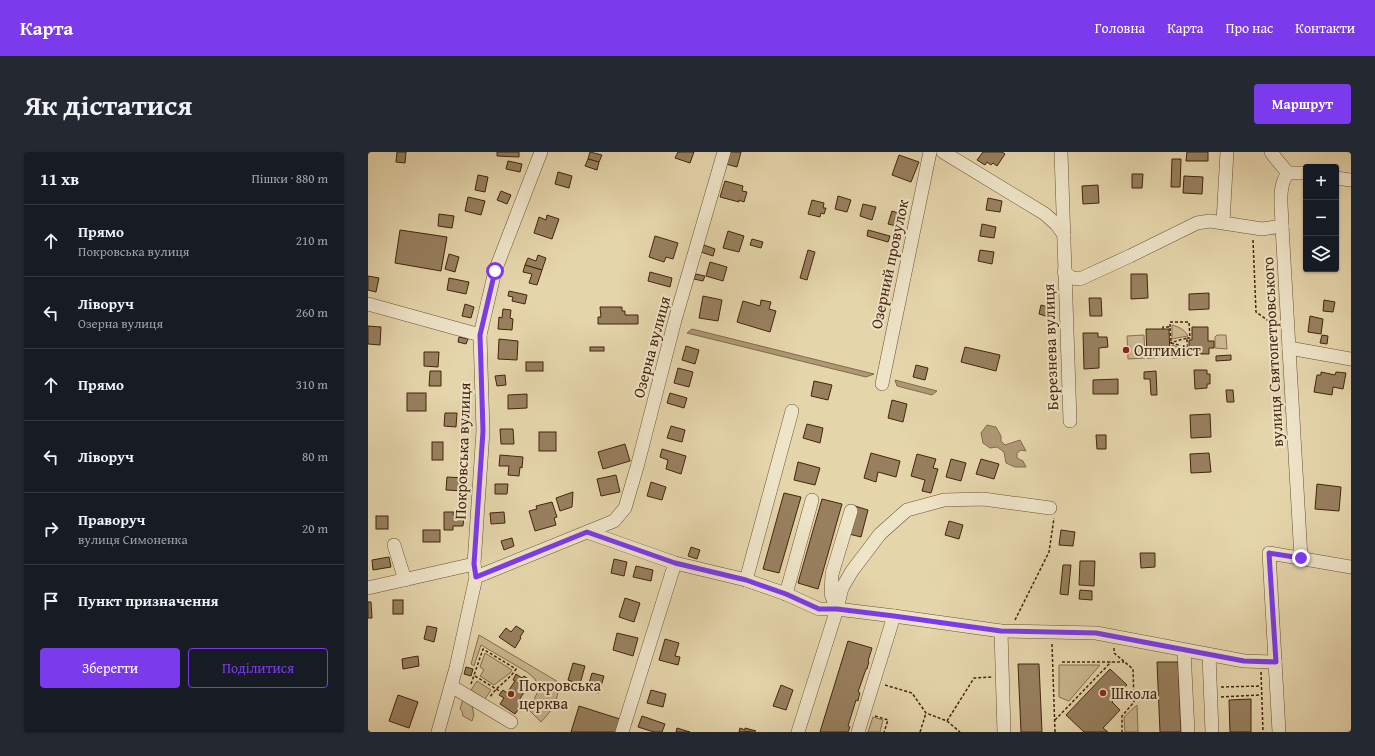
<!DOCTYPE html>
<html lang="uk">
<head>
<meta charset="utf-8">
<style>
	:root { --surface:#171b24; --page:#242831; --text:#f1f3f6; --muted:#9ea1a6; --line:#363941; --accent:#7c3aed }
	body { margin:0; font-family:"Gentium Book Plus",serif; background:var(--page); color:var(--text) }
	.controls { position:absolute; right:12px; top:12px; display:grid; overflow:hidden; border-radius:4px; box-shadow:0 1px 3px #0004 }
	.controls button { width:36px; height:36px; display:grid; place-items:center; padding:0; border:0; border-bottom:1px solid var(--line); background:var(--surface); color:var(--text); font:20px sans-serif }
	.stop { position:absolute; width:12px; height:12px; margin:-9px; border:3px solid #7c3aed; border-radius:50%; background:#fff }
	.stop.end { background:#7c3aed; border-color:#fff; box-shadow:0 1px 4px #0008 }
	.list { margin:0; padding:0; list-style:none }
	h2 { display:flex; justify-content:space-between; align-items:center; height:52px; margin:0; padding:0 16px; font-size:17px }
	h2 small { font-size:13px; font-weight:400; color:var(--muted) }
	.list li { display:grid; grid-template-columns:26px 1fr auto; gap:12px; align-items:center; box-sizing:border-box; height:72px; padding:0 16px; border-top:1px solid var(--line) }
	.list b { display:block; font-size:15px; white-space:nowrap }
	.list p { margin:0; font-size:13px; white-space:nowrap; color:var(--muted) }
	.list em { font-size:13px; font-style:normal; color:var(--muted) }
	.actions { display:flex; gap:8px; padding:12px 16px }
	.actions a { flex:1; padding:9px 0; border:1px solid var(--accent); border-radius:4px; text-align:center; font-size:14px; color:var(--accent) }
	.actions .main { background:var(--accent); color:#fff }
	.icon { flex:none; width:22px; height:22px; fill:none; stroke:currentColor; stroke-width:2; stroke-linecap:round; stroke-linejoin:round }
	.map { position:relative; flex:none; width:983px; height:580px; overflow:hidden; border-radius:4px }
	header { display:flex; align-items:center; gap:24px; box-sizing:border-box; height:56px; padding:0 20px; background:var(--accent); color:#fff }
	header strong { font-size:19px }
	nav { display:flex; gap:22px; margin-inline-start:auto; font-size:14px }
	.intro { display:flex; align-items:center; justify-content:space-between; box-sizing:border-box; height:96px; padding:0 24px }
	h1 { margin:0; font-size:28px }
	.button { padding:10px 18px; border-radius:4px; background:var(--accent); color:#fff; font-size:14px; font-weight:700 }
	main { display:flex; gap:24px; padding:0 24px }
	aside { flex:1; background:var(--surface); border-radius:4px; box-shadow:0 1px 3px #0004 }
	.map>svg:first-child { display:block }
</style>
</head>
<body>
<header>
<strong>Карта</strong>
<nav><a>Головна</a><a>Карта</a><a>Про нас</a><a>Контакти</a></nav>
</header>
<div class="intro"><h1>Як дістатися</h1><a class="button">Маршрут</a></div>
<main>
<aside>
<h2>11 хв<small>Пішки · 880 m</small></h2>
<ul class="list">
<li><svg class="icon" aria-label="ahead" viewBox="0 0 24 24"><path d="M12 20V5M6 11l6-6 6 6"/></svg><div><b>Прямо</b><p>Покровська вулиця</p></div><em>210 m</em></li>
<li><svg class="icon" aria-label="left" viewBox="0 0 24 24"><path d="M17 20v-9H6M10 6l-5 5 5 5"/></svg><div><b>Ліворуч</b><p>Озерна вулиця</p></div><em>260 m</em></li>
<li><svg class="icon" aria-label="ahead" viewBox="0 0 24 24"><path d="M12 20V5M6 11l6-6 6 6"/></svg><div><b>Прямо</b></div><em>310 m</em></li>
<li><svg class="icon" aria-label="left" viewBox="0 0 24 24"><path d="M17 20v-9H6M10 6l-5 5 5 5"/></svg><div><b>Ліворуч</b></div><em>80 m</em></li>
<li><svg class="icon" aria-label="right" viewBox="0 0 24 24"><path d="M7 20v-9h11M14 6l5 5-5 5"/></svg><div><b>Праворуч</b><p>вулиця Симоненка</p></div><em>20 m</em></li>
<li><svg class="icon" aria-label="arrive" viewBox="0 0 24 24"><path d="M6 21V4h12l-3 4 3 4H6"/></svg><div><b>Пункт призначення</b></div></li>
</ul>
<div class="actions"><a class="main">Зберегти</a><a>Поділитися</a></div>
</aside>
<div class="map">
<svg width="983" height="580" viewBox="0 0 983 580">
	<rect width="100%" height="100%" fill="#e5d5ab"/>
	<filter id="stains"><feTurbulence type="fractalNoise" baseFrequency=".005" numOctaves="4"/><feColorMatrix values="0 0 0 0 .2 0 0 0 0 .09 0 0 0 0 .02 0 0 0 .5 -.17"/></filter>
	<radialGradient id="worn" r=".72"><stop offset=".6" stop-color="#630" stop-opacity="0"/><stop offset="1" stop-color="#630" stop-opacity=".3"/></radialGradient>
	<g fill="#cab790" stroke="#876e4e">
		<path d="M 804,173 C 811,175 816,177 820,184 L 804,187 Z"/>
		<path d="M 776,183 L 777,206 L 760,207 L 759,184 Z"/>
		<path d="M 849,183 L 858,183 L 859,197 L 847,196 L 847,185 Z"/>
		<path d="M 804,193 L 816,197 L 822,203 L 822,205 L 804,206 Z"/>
		<path d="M 111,483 L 192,531 C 188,551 187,555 173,570 L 161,558 L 172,535 L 166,526 L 159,520 L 113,493 L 106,514 L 103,512 Z"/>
		<path d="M 117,501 L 144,518 L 142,521 L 126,533 L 112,524 L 116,518 L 112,515 Z"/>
		<path d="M 691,513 L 732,513 L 701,549 L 691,545 Z"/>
		<path d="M 109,529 L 123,538 L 117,547 L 103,538 Z"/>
		<path d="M 95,547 L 104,554 L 106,563 L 104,569 L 95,564 L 94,559 L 92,557 Z"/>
		<path d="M 769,553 L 770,580 L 757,580 L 756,565 Z"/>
		<path d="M 505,565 L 515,568 L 512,580 L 500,580 Z"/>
	</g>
	<g fill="#ae9975" stroke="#846a4b">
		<path d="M 324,177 L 506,222 L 498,225 L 319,181 Z"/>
		<path d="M 527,228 L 569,239 L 564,243 L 529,234 Z"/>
		<path d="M 619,273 L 628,275 L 633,284 L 633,289 L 637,293 L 652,288 L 658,299 L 653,298 L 649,301 L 649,306 L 655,309 L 658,315 L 647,315 L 638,311 L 636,300 L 629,295 L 622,296 L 615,291 L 613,281 Z"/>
	</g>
	<g fill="#98805f" stroke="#44240d">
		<path d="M 29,0 L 38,0 L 37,11 L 28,10 Z"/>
		<path d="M 129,0 L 151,0 L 151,5 L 129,4 Z"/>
		<path d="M 222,0 L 234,3 L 231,10 L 220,7 Z"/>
		<path d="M 310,0 L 326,0 L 322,11 L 307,6 Z"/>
		<path d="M 361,0 L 373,0 L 369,15 L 358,12 Z"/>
		<path d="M 615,0 L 634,0 L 637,2 L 629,14 L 625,11 L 623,13 L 619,10 L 617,13 L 609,8 Z"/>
		<path d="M 819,0 L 840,0 L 840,9 L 818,9 Z"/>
		<path d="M 531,3 L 551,10 L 543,30 L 524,23 Z"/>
		<path d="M 220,7 L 231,10 L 229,18 L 217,14 Z"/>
		<path d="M 804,7 L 813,7 L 812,35 L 803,35 Z"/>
		<path d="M 140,9 L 154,12 L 152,20 L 138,17 Z"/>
		<path d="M 190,20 L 204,24 L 201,36 L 187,32 Z"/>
		<path d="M 764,22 L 775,22 L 774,36 L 764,36 Z"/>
		<path d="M 110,23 L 120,25 L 117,40 L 107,38 Z"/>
		<path d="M 816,24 L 835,25 L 834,42 L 815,41 Z"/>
		<path d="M 357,29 L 375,34 L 374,39 L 379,40 L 376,50 L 371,48 L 371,50 L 352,45 Z"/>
		<path d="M 730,33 L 731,51 L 715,52 L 714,34 Z"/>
		<path d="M 133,39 L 143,43 L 139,52 L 129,48 Z"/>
		<path d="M 470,44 L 483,48 L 479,60 L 467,57 Z"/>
		<path d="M 100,45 L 117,49 L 113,63 L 97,59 Z"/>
		<path d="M 620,46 L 634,49 L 632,60 L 618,58 Z"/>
		<path d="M 444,48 L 456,51 L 455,56 L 458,56 L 456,62 L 453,61 L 452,65 L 440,62 Z"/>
		<path d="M 495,52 L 508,55 L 504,68 L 492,64 Z"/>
		<path d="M 524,59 L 536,63 L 533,75 L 520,72 Z"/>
		<path d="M 71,62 L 86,64 L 84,76 L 70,74 Z"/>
		<path d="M 179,63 L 191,67 L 184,87 L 166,81 L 171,65 L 178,68 Z"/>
		<path d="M 614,72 L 628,75 L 626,86 L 612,84 Z"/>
		<path d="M 32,78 L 79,85 L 73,119 L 27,111 Z"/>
		<path d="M 500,78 L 522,84 L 520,90 L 499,84 Z"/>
		<path d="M 360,79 L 376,84 L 371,100 L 355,96 Z"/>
		<path d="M 287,84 L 310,91 L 305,107 L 298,105 L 296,110 L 281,105 Z"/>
		<path d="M 384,87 L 395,90 L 393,96 L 382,93 Z"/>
		<path d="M 336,93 L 347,97 L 345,104 L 333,100 Z"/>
		<path d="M 440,98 L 447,100 L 439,128 L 432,126 Z"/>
		<path d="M 612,98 L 626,100 L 624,112 L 610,109 Z"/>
		<path d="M 81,102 L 91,105 L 87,120 L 77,117 Z"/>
		<path d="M 170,103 L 178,106 L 174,118 L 157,113 L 160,106 L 168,109 Z"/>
		<path d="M 342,110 L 359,115 L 355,129 L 338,124 Z"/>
		<path d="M 157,113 L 174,118 L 169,133 L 161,131 L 164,122 L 155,120 Z"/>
		<path d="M 282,120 L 304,126 L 302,135 L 280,129 Z"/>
		<path d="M 328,122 L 337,124 L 335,129 L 326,127 Z"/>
		<path d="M 763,122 L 779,122 L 780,146 L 763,147 Z"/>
		<path d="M 0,124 L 11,126 L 8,140 L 0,138 Z"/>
		<path d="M 81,126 L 101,130 L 98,142 L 79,138 Z"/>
		<path d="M 141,139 L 159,143 L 157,152 L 144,149 L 145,145 L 140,144 Z"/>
		<path d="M 841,141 L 841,157 L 821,158 L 821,142 Z"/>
		<path d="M 335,144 L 354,148 L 350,169 L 331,166 Z"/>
		<path d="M 721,146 L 733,146 L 734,164 L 722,164 Z"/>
		<path d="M 393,148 L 403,150 L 401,157 L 408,159 L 402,180 L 369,170 L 375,149 L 392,154 Z"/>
		<path d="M 956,148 L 967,150 L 965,160 L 955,159 Z"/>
		<path d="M 97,152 L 106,155 L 103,166 L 94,164 Z"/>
		<path d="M 673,153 L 687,157 L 684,166 L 671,162 Z"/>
		<path d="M 232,155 L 254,155 L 254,159 L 257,159 L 257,163 L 270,163 L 270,172 L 230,172 L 230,165 L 233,165 Z"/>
		<path d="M 135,157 L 143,158 L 142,166 L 145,167 L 144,178 L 130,177 L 131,165 L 134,166 Z"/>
		<path d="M 942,164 L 955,167 L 953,182 L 940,180 Z"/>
		<path d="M 0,174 L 13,175 L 12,193 L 0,192 Z"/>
		<path d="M 824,175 L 840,175 L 840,189 L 846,189 L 846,196 L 841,196 L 841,202 L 824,202 L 824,199 L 821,199 L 821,188 L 824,188 Z"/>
		<path d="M 778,177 L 801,177 L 802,205 L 779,206 Z"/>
		<path d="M 715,181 L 730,181 L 730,185 L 739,185 L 740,195 L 731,196 L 731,216 L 716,217 Z"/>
		<path d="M 954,183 L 960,184 L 959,192 L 952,191 Z"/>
		<path d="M 91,185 L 100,187 L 98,192 L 90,190 Z"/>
		<path d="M 131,187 L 150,189 L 149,208 L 130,207 Z"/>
		<path d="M 318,194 L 331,198 L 327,212 L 314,208 Z"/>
		<rect x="222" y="195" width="14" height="4"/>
		<path d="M 597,195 L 632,203 L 628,219 L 593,210 Z"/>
		<path d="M 56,200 L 71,200 L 70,215 L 56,214 Z"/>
		<path d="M 863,203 L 863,208 L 848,209 L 848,204 Z"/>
		<rect x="158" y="210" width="17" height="9"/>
		<path d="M 548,213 L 560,216 L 557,228 L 545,225 Z"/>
		<path d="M 310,216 L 325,220 L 321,235 L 306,231 Z"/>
		<path d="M 826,218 L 839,218 L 839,222 L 842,222 L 842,232 L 839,232 L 839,236 L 827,237 Z"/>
		<path d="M 62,219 L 73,219 L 73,234 L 61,234 Z"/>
		<path d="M 788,219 L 789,243 L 783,243 L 782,227 L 776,227 L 776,220 Z"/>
		<path d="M 953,220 L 967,223 L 968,220 L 978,221 L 975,237 L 965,235 L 964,243 L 946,240 L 949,223 L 953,223 Z"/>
		<path d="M 137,223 L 138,233 L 129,234 L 127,224 Z"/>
		<path d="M 750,227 L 750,242 L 725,242 L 725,228 Z"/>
		<path d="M 446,229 L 464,233 L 460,248 L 443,244 Z"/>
		<path d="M 858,238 L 865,238 L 866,250 L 859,250 Z"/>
		<rect x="39" y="241" width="19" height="18"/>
		<path d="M 302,241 L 319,246 L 316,256 L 299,251 Z"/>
		<path d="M 159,242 L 159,256 L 140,257 L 140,243 Z"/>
		<path d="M 524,248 L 539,252 L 535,270 L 520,266 Z"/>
		<path d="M 77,261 L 89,261 L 88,275 L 76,274 Z"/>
		<path d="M 842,262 L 843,285 L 823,286 L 822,263 Z"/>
		<path d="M 439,272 L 455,276 L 452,291 L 435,286 Z"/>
		<path d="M 303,274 L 317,278 L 314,290 L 299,286 Z"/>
		<path d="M 132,277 L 145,277 L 146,292 L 133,292 Z"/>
		<rect x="171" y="280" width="17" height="19"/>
		<path d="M 728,283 L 738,283 L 738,297 L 729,297 Z"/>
		<rect x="64" y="290" width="11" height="18"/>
		<path d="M 257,292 L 262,309 L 235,317 L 230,300 Z"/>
		<path d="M 294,297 L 318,304 L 313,322 L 298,317 L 300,308 L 292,305 Z"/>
		<path d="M 503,301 L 532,309 L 528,325 L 510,320 L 508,330 L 496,326 Z"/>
		<path d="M 841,301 L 843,320 L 823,321 L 822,302 Z"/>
		<path d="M 549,302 L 568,307 L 565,316 L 570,317 L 563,341 L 554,339 L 557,328 L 543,324 Z"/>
		<path d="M 132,303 L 155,305 L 154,316 L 152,315 L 151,324 L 140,323 L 141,314 L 131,314 Z"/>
		<path d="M 583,307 L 598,311 L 593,329 L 578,325 Z"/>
		<path d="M 613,307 L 631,312 L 626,327 L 608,322 Z"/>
		<path d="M 430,310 L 452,316 L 447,333 L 426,328 Z"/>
		<path d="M 248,323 L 252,340 L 233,344 L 229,327 Z"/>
		<path d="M 79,325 L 97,326 L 96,339 L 78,338 Z"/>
		<path d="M 283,330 L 298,335 L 294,348 L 279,344 Z"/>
		<path d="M 127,332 L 140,332 L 139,342 L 127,342 Z"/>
		<path d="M 949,332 L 973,335 L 971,359 L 947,357 Z"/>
		<path d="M 205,340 L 204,355 L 192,359 L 188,346 Z"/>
		<path d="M 416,341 L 433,345 L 411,421 L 395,417 Z"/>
		<path d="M 454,347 L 474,352 L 450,437 L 430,431 Z"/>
		<path d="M 184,350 L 189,365 L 186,366 L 188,373 L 167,379 L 161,359 L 169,357 L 168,354 Z"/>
		<path d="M 487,354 L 500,358 L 493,385 L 481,382 Z"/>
		<path d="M 76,360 L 86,360 L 85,363 L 96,364 L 95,374 L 85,374 L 85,378 L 76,378 Z"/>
		<path d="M 136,360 L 137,371 L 123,372 L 122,361 Z"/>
		<rect x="8" y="364" width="12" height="13"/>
		<path d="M 581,369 L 595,373 L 591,387 L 577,383 Z"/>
		<rect x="55" y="378" width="17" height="12"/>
		<path d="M 693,378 L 707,380 L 705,394 L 691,393 Z"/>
		<path d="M 144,386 L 146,394 L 136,398 L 133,389 Z"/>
		<path d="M 323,395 L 332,398 L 329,407 L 320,404 Z"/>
		<path d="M 772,401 L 787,401 L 787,415 L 773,416 Z"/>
		<path d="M 21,405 L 23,415 L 5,418 L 4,408 Z"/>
		<path d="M 246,407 L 259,410 L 256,424 L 243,421 Z"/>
		<path d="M 712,409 L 727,409 L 726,434 L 711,433 Z"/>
		<path d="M 695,413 L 703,413 L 700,443 L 692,442 Z"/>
		<path d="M 268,414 L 285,418 L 283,429 L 265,425 Z"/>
		<path d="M 712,438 L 724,439 L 724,448 L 711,447 Z"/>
		<path d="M 257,446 L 272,451 L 266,470 L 251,465 Z"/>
		<rect x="25" y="448" width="10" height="14"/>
		<path d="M 0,450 L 3,450 L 4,466 L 0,466 Z"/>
		<path d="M 59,474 L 69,476 L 66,490 L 56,487 Z"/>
		<path d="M 148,474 L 156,479 L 152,485 L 153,486 L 147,496 L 131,485 L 138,476 L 143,480 Z"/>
		<path d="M 249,481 L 270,486 L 265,504 L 245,498 Z"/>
		<path d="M 297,487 L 311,491 L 307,504 L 312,505 L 310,513 L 291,508 Z"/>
		<path d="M 480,489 L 504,496 L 500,509 L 501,510 L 500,513 L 499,517 L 498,517 L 490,540 L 492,541 L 491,544 L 490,549 L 488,548 L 480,574 L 482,575 L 480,580 L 452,580 Z"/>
		<path d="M 50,504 L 51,514 L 35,517 L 34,507 Z"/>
		<path d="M 789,510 L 810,510 L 813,580 L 792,580 Z"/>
		<path d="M 205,511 L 217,514 L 212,532 L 200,528 Z"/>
		<path d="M 650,512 L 671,512 L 674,580 L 653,580 Z"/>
		<path d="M 98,515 L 105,517 L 103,524 L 96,522 Z"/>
		<path d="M 742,517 L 759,533 L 744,550 L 752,558 L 735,576 L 740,580 L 716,580 L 698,563 Z"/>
		<path d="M 224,521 L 236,524 L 231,541 L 219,538 Z"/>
		<path d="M 148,522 L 154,526 L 156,524 L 162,528 L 160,530 L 165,533 L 161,539 L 158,537 L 150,550 L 154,552 L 147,562 L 132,552 L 136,546 L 131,543 L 135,538 L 139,541 L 147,529 L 145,528 Z"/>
		<path d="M 413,533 L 425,538 L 418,558 L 405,554 Z"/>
		<path d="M 283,538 L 298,542 L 295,555 L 279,551 Z"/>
		<path d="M 30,543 L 50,550 L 41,576 L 21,569 Z"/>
		<path d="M 883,547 L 883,580 L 862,580 L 861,548 Z"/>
		<path d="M 211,554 L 252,567 L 248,580 L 203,580 Z"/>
		<path d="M 274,564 L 297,572 L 294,580 L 286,580 L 270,575 Z"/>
		<path d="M 309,576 L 322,580 L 308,580 Z"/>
		<path d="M 372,576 L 377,578 L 377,576 L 388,579 L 371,580 Z"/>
	</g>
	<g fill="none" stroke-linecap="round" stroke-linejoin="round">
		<g stroke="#6c5034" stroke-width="14">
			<g id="minor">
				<path d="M 575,0 L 677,62 L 688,72 L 696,83"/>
				<path d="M 693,0 L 702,269"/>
				<path d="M 903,0 L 909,8 L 920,21 C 909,35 914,57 914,74 L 933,406"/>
				<path d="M 920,21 L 938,21"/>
				<path d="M 968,26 L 983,28"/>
				<path d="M 855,70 L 859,0"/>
				<path d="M 696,120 L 704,126 L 712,127 L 762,104 L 829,71 L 842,69 L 894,77 L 914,74"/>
				<path d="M 0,152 L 112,183"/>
				<path d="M 921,196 L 983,207"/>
				<path d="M 514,232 L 562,0"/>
				<path d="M 219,380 L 307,411 L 378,428 L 418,442 L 451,457 L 469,457 L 526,464 L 633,479 L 728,481 L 876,509 L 907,510"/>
				<path d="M 26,393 L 37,428"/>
				<path d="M 108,425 L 246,369 L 257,356 L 269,315 L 307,168 L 356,0"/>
				<path d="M 378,428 L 424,259"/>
				<path d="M 0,436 L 106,412"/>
				<path d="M 418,442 L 444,348"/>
				<path d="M 468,455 L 463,442 L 464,422 L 483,359"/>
				<path d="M 633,479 L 636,580"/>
				<path d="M 816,498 L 820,580"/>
				<path d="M 841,503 L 844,580"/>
				<path d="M 83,534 L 143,570"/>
				<path d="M 70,580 L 88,516 L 108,425 L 106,412 L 115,279 L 112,183 L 127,119 L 173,0"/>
				<path d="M 254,580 L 307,411"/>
				<path d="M 430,580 L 469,457 L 474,436 L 484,419 L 512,382 L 539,358 L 576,348 L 615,347 L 682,356"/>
				<path d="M 490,580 L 526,464"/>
				<path d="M 911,580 L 901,401 L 983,415"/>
			</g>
		</g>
		<g stroke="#44240d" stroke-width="1.5" stroke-dasharray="3 2" stroke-linecap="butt">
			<path d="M 885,88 L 888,160 L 909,175"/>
			<path d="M 802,175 L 802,170 L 821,170 L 822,186 L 819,186"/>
			<path d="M 795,177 L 795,175 L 802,175 L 803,189"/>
			<path d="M 801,191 L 819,186 L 819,195"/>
			<path d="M 803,191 L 821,196"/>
			<path d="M 647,468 L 681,400 L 686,366"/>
			<path d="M 684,492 L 687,580"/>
			<path d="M 746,496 L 746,501 L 765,517 L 766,550 L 754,564 L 754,580"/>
			<path d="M 694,510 L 756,510"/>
			<path d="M 893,520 L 895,580"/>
			<path d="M 107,524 L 133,540"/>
			<path d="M 103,532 L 115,497 L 148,517 C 141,528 129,534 122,545"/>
			<path d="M 517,533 L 544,541 L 558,561 L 579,569 L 592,580"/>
			<path d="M 853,535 L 893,534"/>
			<path d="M 853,545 L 893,543"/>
			<path d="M 507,564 L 520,568 L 516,580"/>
			<path d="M 687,568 L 743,510"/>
			<path d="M 579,569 L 606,526 L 624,525"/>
			<path d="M 552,580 L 558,561"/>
		</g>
		<use href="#minor" stroke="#eee4c8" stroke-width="13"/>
	</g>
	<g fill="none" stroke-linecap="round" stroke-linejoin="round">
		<path stroke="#7c3aed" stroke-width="5" d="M 127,119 L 112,183 L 115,279 L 106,412 L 108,425 L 219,380 L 307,411 L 378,428 L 418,442 L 451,457 L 469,457 L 526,464 L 633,479 L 728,481 L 876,509 L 908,510 L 901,401 L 933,406"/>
	</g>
	<g fill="#8f2418" stroke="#eee4c8" stroke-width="1.5">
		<circle cx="758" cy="198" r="4"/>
		<circle cx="735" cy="541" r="4"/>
		<circle cx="143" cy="542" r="4"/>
	</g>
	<g text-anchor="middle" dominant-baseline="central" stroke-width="4" stroke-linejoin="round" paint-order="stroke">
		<g font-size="16" fill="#44240d" stroke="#eee4c8">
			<text transform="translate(521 112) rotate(-78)">Озерний провулок</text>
			<text transform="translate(283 195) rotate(-75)">Озерна вулиця</text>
			<text transform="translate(682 195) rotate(-92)">Березнева вулиця</text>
			<text transform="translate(904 200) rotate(-93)">вулиця Святопетровського</text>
			<text transform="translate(94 299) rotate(-88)">Покровська вулиця</text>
		</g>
		<g font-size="16" fill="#44240d" stroke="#eee4c8" text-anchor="start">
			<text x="766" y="198">Оптиміст</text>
			<text x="151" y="533">Покровська<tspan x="151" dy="18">церква</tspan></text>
			<text x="743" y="541">Школа</text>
		</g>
	</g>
	<rect width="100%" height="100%" filter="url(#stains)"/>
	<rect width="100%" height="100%" fill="url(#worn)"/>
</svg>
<div class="controls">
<button>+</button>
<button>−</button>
<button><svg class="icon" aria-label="layers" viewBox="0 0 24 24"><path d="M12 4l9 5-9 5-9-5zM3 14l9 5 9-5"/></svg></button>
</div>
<div class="stop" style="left:127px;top:119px"></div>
<div class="stop end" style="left:933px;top:406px"></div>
</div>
</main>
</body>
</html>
